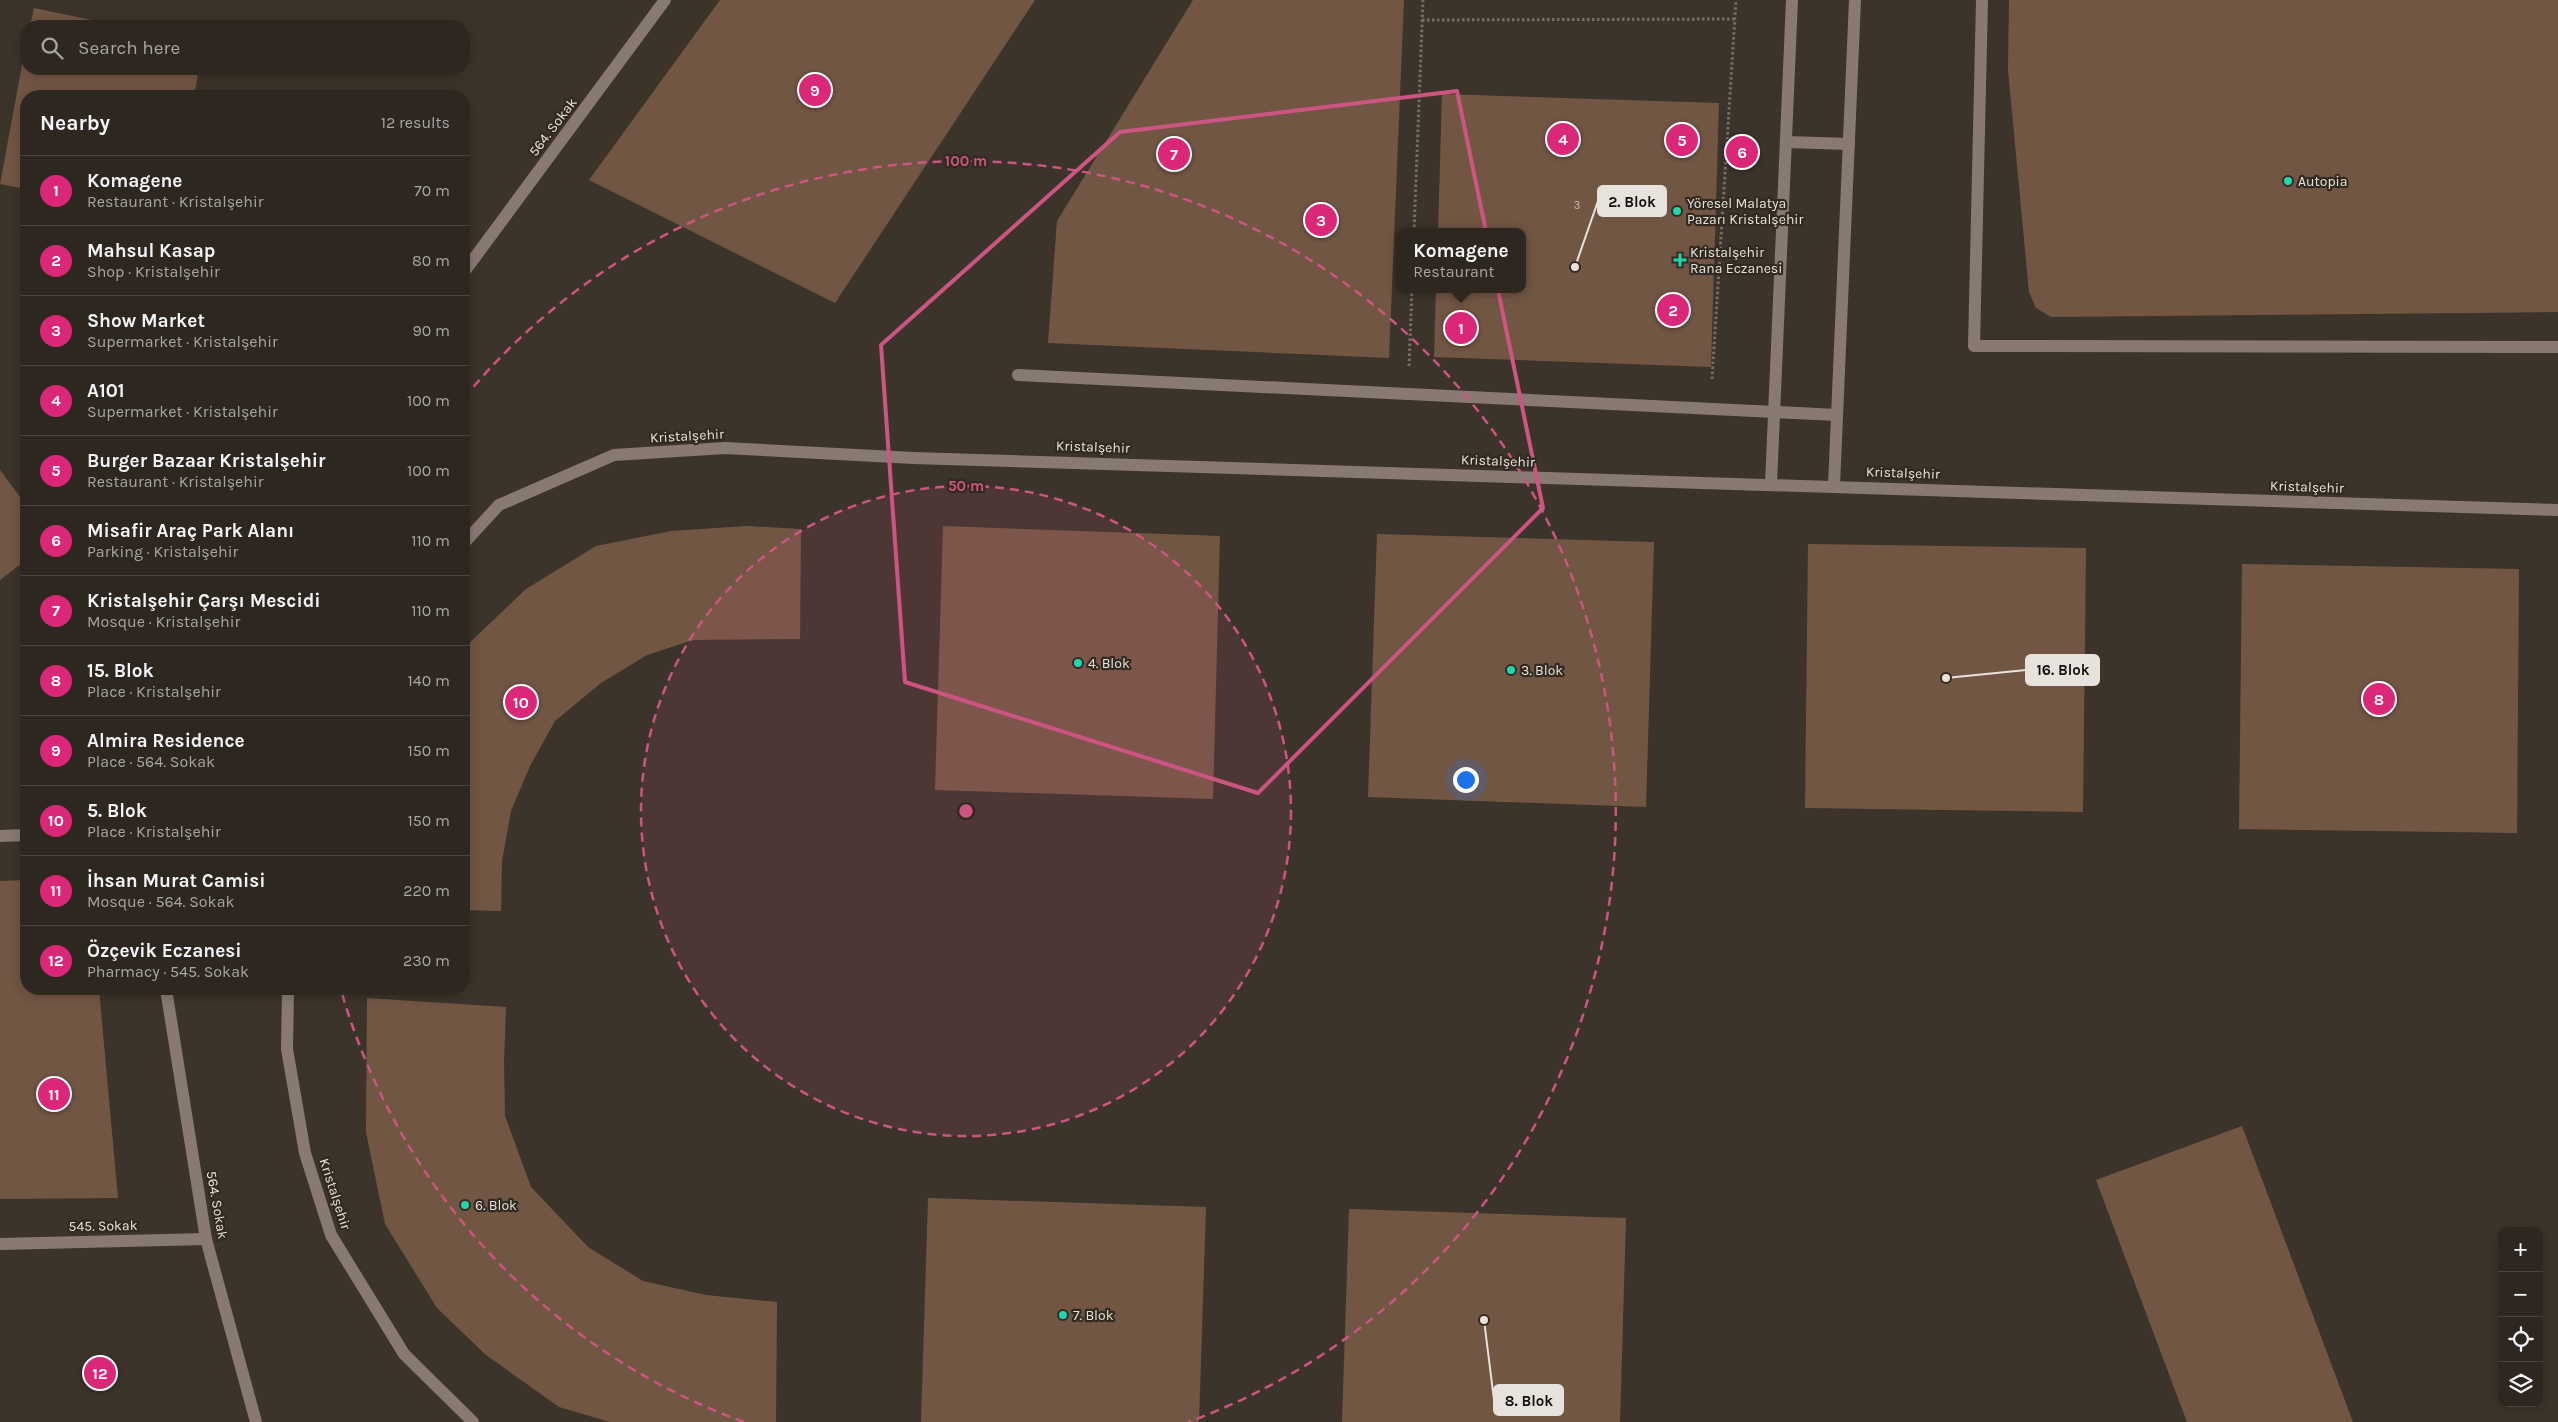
<!DOCTYPE html>
<html lang="en">
<head>
<meta charset="utf-8">
<style>
	:root { --surface:#2d2720; --page:#352f29; --text:#f1f3f6; --muted:#a7a5a5; --line:#48443e; --accent:#db2777 }
	body { margin:0; font-family:Karla,sans-serif; background:var(--page); color:var(--text) }
	.controls { position:absolute; right:15px; bottom:15px; display:grid; overflow:hidden; border-radius:10px; box-shadow:0 2px 12px #0003 }
	.controls button { width:45px; height:45px; display:grid; place-items:center; padding:0; border:0; border-bottom:1px solid var(--line); background:var(--surface); color:var(--text); font:25px sans-serif }
	.you { position:absolute; left:1465px; top:779px; width:18px; height:18px; margin:-12px; border:4px solid #fff; border-radius:50%; background:#1a73e8; box-shadow:0 0 0 8px #1a73e833 }
	.badge { display:grid; place-items:center; width:32px; height:32px; border-radius:50%; background:var(--accent); color:#fff; font-size:16px; font-weight:700 }
	.pin { position:absolute; translate:-50% -50%; border:2px solid #fff; box-shadow:0 1px 5px #0006 }
	.popup { position:absolute; left:1396px; top:228px; width:130px; height:65px; box-sizing:border-box; display:grid; place-content:center; border-radius:10px; background:var(--surface); filter:drop-shadow(0 1px 4px #0005); font-size:16px; white-space:nowrap; color:var(--muted) }
	.popup b { font-size:19px; color:var(--text) }
	.popup::after { content:''; position:absolute; left:50%; top:100%; margin-left:-10px; border:10px solid transparent; border-top-color:var(--surface) }
	.list { margin:0; padding:0; list-style:none }
	h2 { display:flex; justify-content:space-between; align-items:center; height:65px; margin:0; padding:0 20px; font-size:21px }
	h2 small { font-size:16px; font-weight:400; color:var(--muted) }
	.list li { display:grid; grid-template-columns:32px 1fr auto; gap:15px; align-items:center; box-sizing:border-box; height:70px; padding:0 20px; border-top:1px solid var(--line) }
	.list b { display:block; font-size:19px; white-space:nowrap }
	.list p { margin:0; font-size:16px; white-space:nowrap; color:var(--muted) }
	.list em { font-size:16px; font-style:normal; color:var(--muted) }
	.icon { flex:none; width:28px; height:28px; fill:none; stroke:currentColor; stroke-width:2; stroke-linecap:round; stroke-linejoin:round }
	.map { position:relative; flex:none; width:2558px; height:1422px; overflow:hidden }
	.search { position:absolute; background:var(--surface); box-shadow:0 2px 12px #0003; left:20px; top:20px; width:450px; height:55px; display:flex; align-items:center; gap:12px; box-sizing:border-box; padding:0 18px; border-radius:20px; color:var(--muted); font-size:19px }
	.panel { position:absolute; background:var(--surface); box-shadow:0 2px 12px #0003; left:20px; top:90px; width:450px; height:905px; border-radius:20px }
	.map>svg:first-child { display:block }
</style>
</head>
<body>
<div class="map">
<svg width="2558" height="1422" viewBox="0 0 2558 1422">
	<rect width="100%" height="100%" fill="#3c342a"/>
	<g fill="#725644">
		<path d="M 720,0 L 1035,0 L 835,303 L 589,180 Z"/>
		<path d="M 1193,0 L 1404,0 L 1389,358 L 1048,343 L 1057,221 Z"/>
		<path d="M 2009,0 L 2558,0 L 2558,312 L 2051,317 L 2036,308 L 2029,292 L 2008,70 Z"/>
		<path d="M 34,8 L 116,25 L 116,26 L 30,26 Z"/>
		<path d="M 25,49 L 26,69 L 199,69 L 194,96 L 26,96 L 26,189 L 0,184 Z"/>
		<path d="M 1442,94 L 1719,103 L 1711,367 L 1434,357 L 1436,289 L 1522,289 L 1522,232 L 1438,232 Z"/>
		<path d="M 0,470 L 26,505 L 26,560 L 0,580 Z"/>
		<path d="M 747,526 L 801,529 L 800,639 L 693,640 L 647,655 L 601,683 L 555,721 L 530,766 L 511,811 L 502,861 L 501,911 L 464,910 L 464,648 L 526,589 L 596,546 L 671,531 Z"/>
		<path d="M 943,526 L 1220,536 L 1213,799 L 935,790 Z"/>
		<path d="M 1377,534 L 1654,542 L 1646,807 L 1368,797 Z"/>
		<path d="M 1808,544 L 2086,548 L 2083,812 L 1805,808 Z"/>
		<path d="M 2242,564 L 2519,569 L 2517,833 L 2239,829 Z"/>
		<path d="M 26,880 L 26,989 L 99,989 L 118,1198 L 0,1199 L 0,881 Z"/>
		<path d="M 367,998 L 506,1007 L 504,1062 L 505,1116 L 531,1187 L 588,1247 L 643,1281 L 706,1295 L 777,1302 L 776,1422 L 610,1422 L 559,1407 L 486,1355 L 437,1308 L 385,1224 L 366,1132 Z"/>
		<path d="M 2242,1126 L 2353,1422 L 2187,1422 L 2096,1180 Z"/>
		<path d="M 928,1198 L 1206,1207 L 1199,1422 L 921,1422 Z"/>
		<path d="M 1349,1209 L 1626,1218 L 1620,1422 L 1342,1422 Z"/>
	</g>
	<g fill="none" stroke-linecap="round" stroke-linejoin="round">
		<g stroke="#766f66" stroke-width="3" stroke-dasharray="2.5 2.5" stroke-linecap="butt">
			<path d="M 1422,20 L 1736,19"/>
			<path d="M 1414,232 L 1423,0"/>
			<path d="M 1409,366 L 1412,289"/>
			<path d="M 1712,379 L 1736,0"/>
		</g>
		<g stroke="#887a73" stroke-width="12">
			<path d="M 1982,0 L 1974,346 L 2558,347"/>
			<path d="M 1786,142 L 1849,144"/>
			<path d="M 464,272 L 665,0"/>
			<path d="M 1018,375 L 1837,415"/>
			<path d="M 1771,484 L 1792,0"/>
			<path d="M 1834,486 L 1855,0"/>
			<path d="M 464,543 L 499,505 L 614,455 L 725,448 L 913,458 L 2558,510"/>
			<path d="M 0,836 L 26,835"/>
			<path d="M 166,989 L 206,1239 L 256,1422"/>
			<path d="M 288,989 L 287,1049 L 305,1153 L 331,1235 L 404,1354 L 473,1422"/>
			<path d="M 0,1244 L 206,1239"/>
		</g>
	</g>
	<path fill="none" stroke="#cd5582" stroke-width="4" stroke-linejoin="round" d="M 1457,91 L 1543,508 L 1258,793 L 905,682 L 881,345 L 1120,132 Z"/>
	<circle cx="966" cy="811" r="325" fill="#cd5582" fill-opacity=".12"/>
	<g fill="none" stroke="#cd5582" stroke-width="2.5" stroke-dasharray="9 6">
		<circle cx="966" cy="811" r="325"/>
		<path d="M744 1422A650 650 0 0 1 341 990M464 398A650 650 0 1 1 1188 1422"/>
	</g>
	<g fill="#22d5af" stroke="#322a20" stroke-width="2">
		<circle cx="2288" cy="181" r="5"/>
		<circle cx="1677" cy="211" r="5"/>
		<path d="M1677.5 252.5h5v5h5v5h-5v5h-5v-5h-5v-5h5z"/>
		<circle cx="1078" cy="663" r="5"/>
		<circle cx="1511" cy="670" r="5"/>
		<circle cx="465" cy="1205" r="5"/>
		<circle cx="1063" cy="1315" r="5"/>
	</g>
	<g text-anchor="middle" dominant-baseline="central" stroke-width="4.5" stroke-linejoin="round" paint-order="stroke">
		<g font-size="11" fill="#cabfb6">
			<text x="1577" y="205">3</text>
		</g>
		<g font-size="14" fill="#e7e2dc" stroke="#322a20">
			<text transform="translate(553 127) rotate(-53)">564. Sokak</text>
			<text transform="translate(687 436) rotate(-3)">Kristalşehir</text>
			<text transform="translate(1093 447) rotate(2)">Kristalşehir</text>
			<text transform="translate(1498 461) rotate(2)">Kristalşehir</text>
			<text transform="translate(1903 473) rotate(2)">Kristalşehir</text>
			<text transform="translate(2307 487) rotate(2)">Kristalşehir</text>
			<text transform="translate(335 1194) rotate(72)">Kristalşehir</text>
			<text transform="translate(217 1205) rotate(80)">564. Sokak</text>
			<text transform="translate(103 1226) rotate(-1)">545. Sokak</text>
		</g>
		<g font-size="14" fill="#e7e2dc" stroke="#322a20" text-anchor="start">
			<text x="2298" y="181">Autopia</text>
			<text x="1687" y="203">Yöresel Malatya<tspan x="1687" dy="16">Pazarı Kristalşehir</tspan></text>
			<text x="1690" y="252">Kristalşehir<tspan x="1690" dy="16">Rana Eczanesi</tspan></text>
			<text x="1088" y="663">4. Blok</text>
			<text x="1521" y="670">3. Blok</text>
			<text x="475" y="1205">6. Blok</text>
			<text x="1073" y="1315">7. Blok</text>
		</g>
	</g>
	<circle cx="966" cy="811" r="8" fill="#cd5582" stroke="#322a20" stroke-width="2.5"/>
	<g font-size="15" text-anchor="middle" font-weight="bold" fill="#cd5582" stroke="#322a20" stroke-width="4.5" stroke-linejoin="round" paint-order="stroke">
		<text x="966" y="166">100 m</text>
		<text x="966" y="491">50 m</text>
	</g>
	<path fill="none" stroke="#e7e2dc" stroke-width="2" d="M1575 267L1598 201M1946 678L2026 670M1484 1320L1494 1400"/>
	<g fill="#e7e2dc" stroke="#322a20" stroke-width="2">
		<circle cx="1575" cy="267" r="5"/>
		<circle cx="1946" cy="678" r="5"/>
		<circle cx="1484" cy="1320" r="5"/>
	</g>
	<g fill="#e7e2dc" stroke="#e7e2dc" stroke-width="2">
		<rect x="1598" y="186" width="68" height="30" rx="5"/>
		<rect x="2026" y="655" width="73" height="30" rx="5"/>
		<rect x="1494" y="1385" width="69" height="30" rx="5"/>
	</g>
	<g font-size="15" text-anchor="middle" font-weight="bold" fill="#111">
		<text x="1632" y="207">2. Blok</text>
		<text x="2063" y="675">16. Blok</text>
		<text x="1529" y="1406">8. Blok</text>
	</g>
</svg>
<div class="controls">
<button>+</button>
<button>−</button>
<button><svg class="icon" aria-label="locate" viewBox="0 0 24 24"><circle cx="12" cy="12" r="6"/><path d="M12 2v4M12 18v4M2 12h4M18 12h4"/></svg></button>
<button><svg class="icon" aria-label="layers" viewBox="0 0 24 24"><path d="M12 4l9 5-9 5-9-5zM3 14l9 5 9-5"/></svg></button>
</div>
<div class="you"></div>
<div class="pin badge" style="left:1461px;top:328px">1</div>
<div class="popup"><b>Komagene</b>Restaurant</div>
<div class="pin badge" style="left:1673px;top:310px">2</div>
<div class="pin badge" style="left:1321px;top:220px">3</div>
<div class="pin badge" style="left:1563px;top:139px">4</div>
<div class="pin badge" style="left:1682px;top:140px">5</div>
<div class="pin badge" style="left:1742px;top:152px">6</div>
<div class="pin badge" style="left:1174px;top:154px">7</div>
<div class="pin badge" style="left:2379px;top:699px">8</div>
<div class="pin badge" style="left:815px;top:90px">9</div>
<div class="pin badge" style="left:521px;top:702px">10</div>
<div class="pin badge" style="left:54px;top:1094px">11</div>
<div class="pin badge" style="left:100px;top:1373px">12</div>
<div class="search"><svg class="icon" aria-label="search" viewBox="0 0 24 24"><circle cx="10" cy="10" r="6"/><path d="M15 15l6 6"/></svg>Search here</div>
<section class="panel">
<h2>Nearby<small>12 results</small></h2>
<ul class="list">
<li><span class="badge">1</span><div><b>Komagene</b><p>Restaurant · Kristalşehir</p></div><em>70 m</em></li>
<li><span class="badge">2</span><div><b>Mahsul Kasap</b><p>Shop · Kristalşehir</p></div><em>80 m</em></li>
<li><span class="badge">3</span><div><b>Show Market</b><p>Supermarket · Kristalşehir</p></div><em>90 m</em></li>
<li><span class="badge">4</span><div><b>A101</b><p>Supermarket · Kristalşehir</p></div><em>100 m</em></li>
<li><span class="badge">5</span><div><b>Burger Bazaar Kristalşehir</b><p>Restaurant · Kristalşehir</p></div><em>100 m</em></li>
<li><span class="badge">6</span><div><b>Misafir Araç Park Alanı</b><p>Parking · Kristalşehir</p></div><em>110 m</em></li>
<li><span class="badge">7</span><div><b>Kristalşehir Çarşı Mescidi</b><p>Mosque · Kristalşehir</p></div><em>110 m</em></li>
<li><span class="badge">8</span><div><b>15. Blok</b><p>Place · Kristalşehir</p></div><em>140 m</em></li>
<li><span class="badge">9</span><div><b>Almira Residence</b><p>Place · 564. Sokak</p></div><em>150 m</em></li>
<li><span class="badge">10</span><div><b>5. Blok</b><p>Place · Kristalşehir</p></div><em>150 m</em></li>
<li><span class="badge">11</span><div><b>İhsan Murat Camisi</b><p>Mosque · 564. Sokak</p></div><em>220 m</em></li>
<li><span class="badge">12</span><div><b>Özçevik Eczanesi</b><p>Pharmacy · 545. Sokak</p></div><em>230 m</em></li>
</ul>
</section>
</div>
</body>
</html>
